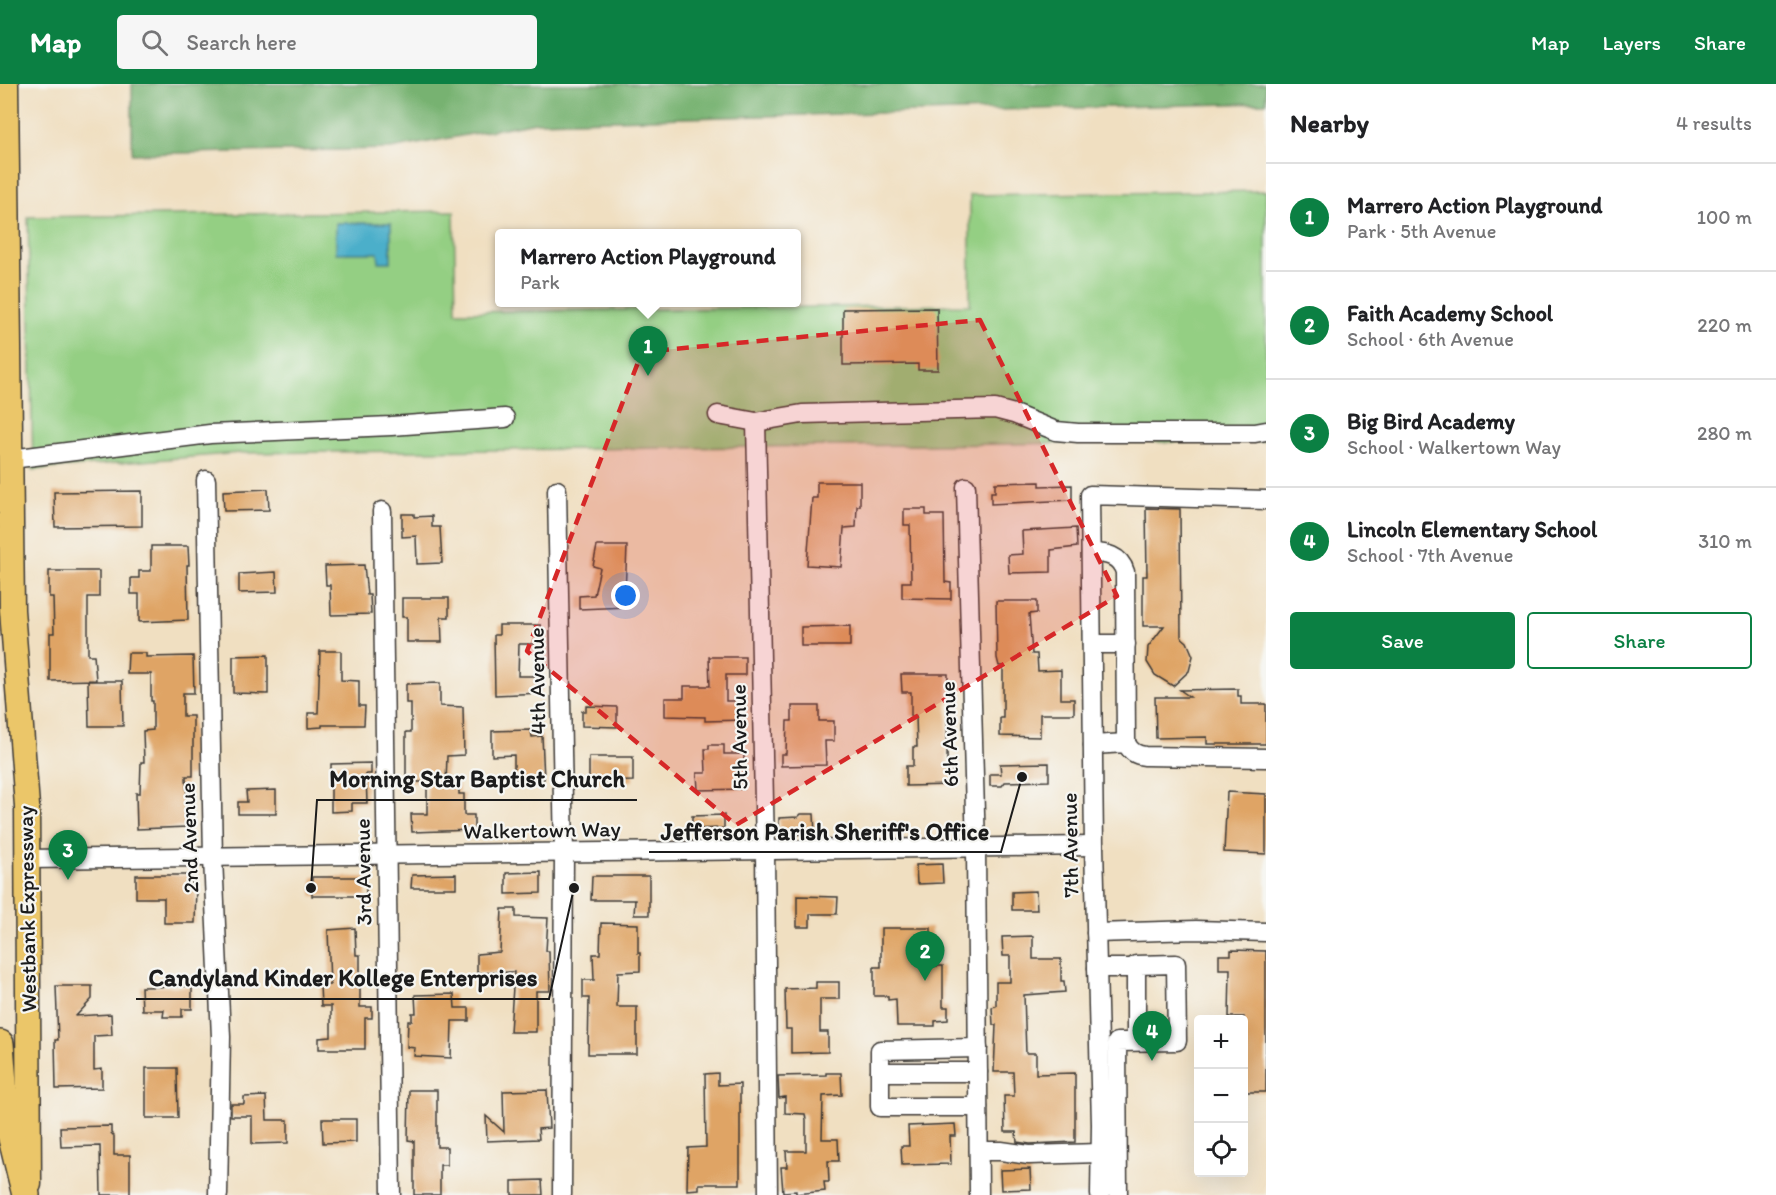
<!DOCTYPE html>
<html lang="en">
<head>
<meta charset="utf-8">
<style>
	:root { --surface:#fff; --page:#f6f6f6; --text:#202124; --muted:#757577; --line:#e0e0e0; --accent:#0b8043 }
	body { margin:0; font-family:Itim,sans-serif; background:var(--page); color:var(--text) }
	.controls { position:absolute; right:18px; bottom:18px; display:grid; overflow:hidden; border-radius:6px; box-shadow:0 6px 24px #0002 }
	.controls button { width:54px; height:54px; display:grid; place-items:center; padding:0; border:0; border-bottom:2px solid var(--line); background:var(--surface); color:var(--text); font:30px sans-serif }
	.you { position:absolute; left:626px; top:512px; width:21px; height:21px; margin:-15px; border:4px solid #fff; border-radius:50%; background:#1a73e8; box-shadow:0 0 0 9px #1a73e833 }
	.badge { display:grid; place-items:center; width:39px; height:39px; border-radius:50%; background:var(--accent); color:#fff; font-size:20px; font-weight:700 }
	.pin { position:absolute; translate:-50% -50px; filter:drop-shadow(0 2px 3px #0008) }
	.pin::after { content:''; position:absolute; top:32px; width:21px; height:18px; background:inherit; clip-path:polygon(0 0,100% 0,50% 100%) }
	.popup { position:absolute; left:495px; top:145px; width:306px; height:78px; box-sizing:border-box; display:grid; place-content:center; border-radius:6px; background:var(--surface); filter:drop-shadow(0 2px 4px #0005); font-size:20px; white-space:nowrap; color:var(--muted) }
	.popup b { font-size:22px; color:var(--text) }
	.popup::after { content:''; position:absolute; left:50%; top:100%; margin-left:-12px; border:12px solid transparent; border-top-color:var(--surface) }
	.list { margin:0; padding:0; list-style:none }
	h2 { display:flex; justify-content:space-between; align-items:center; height:78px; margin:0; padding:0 24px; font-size:26px }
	h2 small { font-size:20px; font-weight:400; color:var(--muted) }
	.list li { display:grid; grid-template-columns:39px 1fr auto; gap:18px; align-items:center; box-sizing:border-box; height:108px; padding:0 24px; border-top:2px solid var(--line) }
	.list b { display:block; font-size:22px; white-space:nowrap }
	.list p { margin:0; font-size:20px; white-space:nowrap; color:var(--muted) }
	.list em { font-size:20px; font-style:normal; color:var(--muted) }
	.actions { display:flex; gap:12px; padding:18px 24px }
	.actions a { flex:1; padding:14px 0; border:2px solid var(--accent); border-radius:6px; text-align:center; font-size:21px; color:var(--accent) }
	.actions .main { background:var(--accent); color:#fff }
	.icon { flex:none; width:33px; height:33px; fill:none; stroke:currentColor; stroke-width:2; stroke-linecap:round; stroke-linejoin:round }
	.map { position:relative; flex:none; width:1266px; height:1111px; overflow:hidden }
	header { display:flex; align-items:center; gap:36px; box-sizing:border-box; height:84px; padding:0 30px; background:var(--accent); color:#fff }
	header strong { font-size:28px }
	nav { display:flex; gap:33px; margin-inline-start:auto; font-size:21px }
	.search { width:420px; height:54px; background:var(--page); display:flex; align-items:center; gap:15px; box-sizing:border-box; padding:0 21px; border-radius:6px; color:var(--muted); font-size:22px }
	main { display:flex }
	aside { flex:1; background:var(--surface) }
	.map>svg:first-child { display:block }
</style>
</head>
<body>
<header>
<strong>Map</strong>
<div class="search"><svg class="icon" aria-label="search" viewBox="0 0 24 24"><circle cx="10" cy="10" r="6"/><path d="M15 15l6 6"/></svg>Search here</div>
<nav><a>Map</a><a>Layers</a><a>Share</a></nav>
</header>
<main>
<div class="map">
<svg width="1266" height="1111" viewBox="0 0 1266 1111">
	<rect width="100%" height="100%" fill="#f6f6f2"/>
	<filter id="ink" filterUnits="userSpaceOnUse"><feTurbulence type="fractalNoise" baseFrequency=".0167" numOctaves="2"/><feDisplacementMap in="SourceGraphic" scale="12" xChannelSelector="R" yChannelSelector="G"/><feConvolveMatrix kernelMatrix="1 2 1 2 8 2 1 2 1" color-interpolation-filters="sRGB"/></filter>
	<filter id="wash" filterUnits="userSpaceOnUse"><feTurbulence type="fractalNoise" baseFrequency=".008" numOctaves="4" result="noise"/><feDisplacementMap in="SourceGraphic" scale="24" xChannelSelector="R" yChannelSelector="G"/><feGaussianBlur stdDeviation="1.35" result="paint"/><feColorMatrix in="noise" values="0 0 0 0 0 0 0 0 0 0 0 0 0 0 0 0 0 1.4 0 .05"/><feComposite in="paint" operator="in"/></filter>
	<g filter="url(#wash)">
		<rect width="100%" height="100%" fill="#f0dfc1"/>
		<path fill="#94cf83" stroke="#587650" stroke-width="1.5" d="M 1266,107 L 1266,357 L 240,369 L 33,386 L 28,133 L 454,127 L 456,228 L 970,221 L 970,111 Z"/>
		<path fill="#77b271" stroke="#4a6746" stroke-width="1.5" d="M 132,0 L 1266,0 L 1266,19 L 536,38 L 391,65 L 132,70 Z"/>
		<path fill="#4bafca" stroke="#346673" stroke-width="1.5" d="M 336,139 L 391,139 L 391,178 L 379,178 L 378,169 L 336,169 Z"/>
		<g id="blocks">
			<g fill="#dfa465">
				<path d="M 937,224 L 938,286 L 918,286 L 918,280 L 843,281 L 843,225 Z"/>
				<path d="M 817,398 L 860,398 L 860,422 L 857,422 L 856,443 L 844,444 L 841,483 L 807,481 L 812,414 L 817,414 Z"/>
				<path d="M 1040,398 L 1040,402 L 1072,401 L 1072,416 L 991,420 L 991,408 L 995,408 L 995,399 Z"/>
				<path d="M 268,405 L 269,426 L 224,427 L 223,407 Z"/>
				<path d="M 142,407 L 142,442 L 55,443 L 54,408 Z"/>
				<path d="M 1146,424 L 1180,425 L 1181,553 L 1187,558 L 1193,572 L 1189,587 L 1173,602 L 1155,591 L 1147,578 L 1148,563 L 1164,542 L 1143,542 L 1143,492 L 1147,492 Z"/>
				<path d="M 904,425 L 926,425 L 926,431 L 944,431 L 945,498 L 951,499 L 951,515 L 902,514 L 902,498 L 911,498 L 910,441 L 904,441 Z"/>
				<path d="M 402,430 L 414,430 L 414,433 L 432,432 L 432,443 L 440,443 L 442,479 L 417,480 L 416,452 L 402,453 Z"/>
				<path d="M 1076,444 L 1077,463 L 1051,466 L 1051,488 L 1009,489 L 1008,471 L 1023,470 L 1022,447 Z"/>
				<path d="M 151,462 L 188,462 L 189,481 L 187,481 L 188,536 L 139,538 L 139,510 L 131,510 L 131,494 L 139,494 L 139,487 L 151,487 Z"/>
				<path d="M 597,462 L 627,462 L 625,510 L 627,523 L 579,525 L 579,512 L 594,511 L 600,484 L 593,482 Z"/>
				<path d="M 364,481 L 367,511 L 370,511 L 371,530 L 331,531 L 330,501 L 326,501 L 325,482 Z"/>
				<path d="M 49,487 L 99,487 L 99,513 L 88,513 L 88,571 L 94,571 L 96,596 L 50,597 L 50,549 L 54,549 L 53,513 L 49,513 Z"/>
				<path d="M 276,488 L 277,508 L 239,509 L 239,490 Z"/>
				<path d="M 402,514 L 449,514 L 449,533 L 441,533 L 442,558 L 407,558 L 407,533 L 402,533 Z"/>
				<path d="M 996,517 L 1037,517 L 1037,529 L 1029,530 L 1032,570 L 1037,570 L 1038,587 L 1061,586 L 1061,615 L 1074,615 L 1074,630 L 1040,630 L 1040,653 L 1000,652 L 1000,634 L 1003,634 L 1003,582 L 999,582 L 997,574 Z"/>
				<path d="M 499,541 L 541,541 L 540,560 L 519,560 L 518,592 L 541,592 L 542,609 L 495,611 L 494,551 L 499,551 Z"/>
				<path d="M 850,542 L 850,562 L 801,562 L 801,543 Z"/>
				<path d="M 320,567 L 341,567 L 341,596 L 359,597 L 359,622 L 365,622 L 364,641 L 322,641 L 322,643 L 308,644 L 308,629 L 318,629 Z"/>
				<path d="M 128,569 L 146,569 L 146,573 L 193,572 L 194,609 L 183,609 L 183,632 L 193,632 L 193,692 L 186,692 L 188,743 L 137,745 L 136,709 L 140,709 L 141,678 L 144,678 L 143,647 L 153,646 L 153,617 L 151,617 L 151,590 L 127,590 Z"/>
				<path d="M 268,571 L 268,610 L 233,609 L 233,572 Z"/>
				<path d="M 709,573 L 745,573 L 745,591 L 726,591 L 726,617 L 741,617 L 741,625 L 744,625 L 744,636 L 705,637 L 705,633 L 665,632 L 665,614 L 684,614 L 684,602 L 710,602 Z"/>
				<path d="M 901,590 L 948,590 L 947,681 L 952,681 L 953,701 L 906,702 L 906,682 L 913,682 L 913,663 L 917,663 L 916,632 L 911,632 L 911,608 L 902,608 Z"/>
				<path d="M 88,597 L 122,597 L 123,642 L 89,642 Z"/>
				<path d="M 440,599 L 440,622 L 463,623 L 464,671 L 447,672 L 446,700 L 459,701 L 459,710 L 464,710 L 464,731 L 474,731 L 474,746 L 412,748 L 411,730 L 427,730 L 427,698 L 406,698 L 406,648 L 411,648 L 411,619 L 406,619 L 406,600 Z"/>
				<path d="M 1238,605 L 1238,612 L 1241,612 L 1241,620 L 1266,620 L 1266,660 L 1207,660 L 1207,653 L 1156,654 L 1155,613 L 1190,613 L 1180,606 Z"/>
				<path d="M 586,622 L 617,623 L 617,643 L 582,642 L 582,627 L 586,627 Z"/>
				<path d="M 792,622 L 819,622 L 819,637 L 834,637 L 834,657 L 825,657 L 826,681 L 781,682 L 781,670 L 786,670 L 787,637 L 792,637 Z"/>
				<path d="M 531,646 L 532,653 L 542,652 L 544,695 L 514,696 L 514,671 L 492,672 L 492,647 Z"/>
				<path d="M 709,661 L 724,661 L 724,670 L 744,670 L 744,705 L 698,706 L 697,689 L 706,689 L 705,665 L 709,665 Z"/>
				<path d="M 589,673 L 633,673 L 633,697 L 589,698 Z"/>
				<path d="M 371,679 L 371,690 L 366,690 L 367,719 L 352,719 L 352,727 L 331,728 L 331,680 Z"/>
				<path d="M 1049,679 L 1049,697 L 1005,698 L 1002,702 L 990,702 L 990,690 L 1001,690 L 1000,680 Z"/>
				<path d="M 276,706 L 276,730 L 238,730 L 238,718 L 247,718 L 246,707 Z"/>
				<path d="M 1227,708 L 1266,710 L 1266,770 L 1224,768 Z"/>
				<path d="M 801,730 L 814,730 L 815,750 L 779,751 L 779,734 L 798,733 Z"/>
				<path d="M 724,731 L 724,744 L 692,745 L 692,732 Z"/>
				<path d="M 942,780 L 943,799 L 917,800 L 916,781 Z"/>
				<path d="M 541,788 L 541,809 L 506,810 L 506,789 Z"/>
				<path d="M 456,790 L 456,804 L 411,804 L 412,791 Z"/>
				<path d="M 136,791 L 191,791 L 192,801 L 196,801 L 195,839 L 164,839 L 164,814 L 136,814 Z"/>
				<path d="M 592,792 L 649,792 L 649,831 L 634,831 L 635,816 L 591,816 Z"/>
				<rect x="312" y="793" width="54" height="19"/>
				<path d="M 1036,807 L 1037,826 L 1012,826 L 1012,808 Z"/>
				<path d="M 797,812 L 838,813 L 837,830 L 810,830 L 810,843 L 797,843 Z"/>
				<path d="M 502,825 L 516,825 L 516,833 L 548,834 L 546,867 L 549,867 L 550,907 L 536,907 L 536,948 L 510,948 L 514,888 L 477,889 L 477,870 L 500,868 Z"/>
				<path d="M 601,839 L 638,840 L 638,869 L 640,869 L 640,887 L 618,888 L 617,923 L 637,923 L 637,970 L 588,970 L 589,914 L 583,914 L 583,896 L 594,896 L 593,870 L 600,870 Z"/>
				<path d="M 355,844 L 356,871 L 360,871 L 360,923 L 372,923 L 372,934 L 365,934 L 365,965 L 319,965 L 319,954 L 331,953 L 331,922 L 321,922 L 320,901 L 330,901 L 328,846 Z"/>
				<path d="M 881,844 L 931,844 L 931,882 L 943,882 L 943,923 L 948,923 L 948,936 L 935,937 L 935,942 L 897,942 L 896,915 L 888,916 L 888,912 L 874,912 L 874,883 L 881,883 Z"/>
				<path d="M 1033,852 L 1033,875 L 1061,875 L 1061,897 L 1064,897 L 1065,908 L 1024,911 L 1026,969 L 1036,969 L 1036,990 L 1075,989 L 1075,1058 L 1030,1060 L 1017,1058 L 1016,1048 L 1005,1048 L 1004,1012 L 1014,1012 L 1013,988 L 994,988 L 996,941 L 993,941 L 992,923 L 996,922 L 996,898 L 1010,898 L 1010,872 L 1003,872 L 1002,853 Z"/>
				<path d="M 1231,866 L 1266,867 L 1266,1008 L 1244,1008 L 1244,933 L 1229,933 L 1230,885 L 1219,885 L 1219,871 L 1231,871 Z"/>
				<path d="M 816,898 L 839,898 L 839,915 L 820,915 L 820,948 L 828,948 L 828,968 L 791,969 L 791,945 L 786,945 L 785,905 L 816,904 Z"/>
				<path d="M 56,902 L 92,902 L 92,915 L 76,932 L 111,930 L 112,951 L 94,952 L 94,986 L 102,985 L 102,1004 L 56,1005 L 55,956 L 58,956 Z"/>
				<path d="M 192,902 L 192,925 L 182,925 L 182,933 L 163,933 L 164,926 L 142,926 L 141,903 Z"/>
				<path d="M 454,910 L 455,924 L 469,924 L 469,937 L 452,937 L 451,974 L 414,972 L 415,964 L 407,963 L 408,937 L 412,937 L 412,929 L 416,929 L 415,911 Z"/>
				<path d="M 146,984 L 177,984 L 178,1034 L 146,1034 Z"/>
				<path d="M 718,989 L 718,1001 L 740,1000 L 740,1100 L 699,1100 L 699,1105 L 687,1106 L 688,1064 L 706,1063 L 705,990 Z"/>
				<path d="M 826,989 L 841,989 L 842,1011 L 823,1012 L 822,1055 L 838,1055 L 839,1077 L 828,1077 L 829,1098 L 824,1098 L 825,1107 L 796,1110 L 796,1107 L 783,1108 L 781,1083 L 787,1083 L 786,1067 L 806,1067 L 806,1036 L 805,1030 L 785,1029 L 785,1013 L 779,1014 L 778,992 L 826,991 Z"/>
				<path d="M 409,1006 L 437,1006 L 437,1063 L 447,1063 L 447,1081 L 440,1081 L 440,1111 L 414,1111 L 414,1057 L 408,1056 Z"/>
				<path d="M 547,1006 L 549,1044 L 538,1045 L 539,1055 L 487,1057 L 486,1032 L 504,1048 L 503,1007 Z"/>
				<path d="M 266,1012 L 267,1036 L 288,1036 L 288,1059 L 252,1060 L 252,1032 L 231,1032 L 231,1020 L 244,1020 L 244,1013 Z"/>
				<path d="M 322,1035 L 356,1035 L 356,1058 L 323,1059 Z"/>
				<path d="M 955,1040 L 956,1052 L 950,1052 L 951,1080 L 902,1081 L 901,1062 L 909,1062 L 908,1042 Z"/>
				<path d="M 111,1042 L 111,1049 L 114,1052 L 114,1071 L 130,1071 L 130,1111 L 101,1111 L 100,1062 L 61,1063 L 60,1043 Z"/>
				<path d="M 1030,1085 L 1031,1105 L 1001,1106 L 1000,1086 Z"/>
				<path d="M 542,1096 L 543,1111 L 512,1111 L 512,1097 Z"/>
			</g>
		</g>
	</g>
	<g filter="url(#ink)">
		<use href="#blocks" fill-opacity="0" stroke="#3c3935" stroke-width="1.5"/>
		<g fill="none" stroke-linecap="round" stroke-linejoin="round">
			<g stroke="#3c3935" stroke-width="21">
				<g id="minor">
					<path d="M 718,331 L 756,338 L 802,330 L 995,325 L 1014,330 L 1056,347 L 1078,349 L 1255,349 L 1266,347"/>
					<path d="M 756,338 L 765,766 L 768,1111"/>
					<path d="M 11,375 L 210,350 L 391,342 L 505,334"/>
					<path d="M 206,396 L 213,774 L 221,953 L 218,1111"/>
					<path d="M 966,403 L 976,765 L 979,1111"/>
					<path d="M 557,406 L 564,770 L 562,1111"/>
					<path d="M 382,427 L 391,1111"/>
					<path d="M 1091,469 C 1106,469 1120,471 1125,488 L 1126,659"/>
					<path d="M 1092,560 L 1126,560"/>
					<path d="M 1093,661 L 1126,659 C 1131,668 1136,671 1145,672 L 1266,674"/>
					<path d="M 27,775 L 1094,762"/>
					<path d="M 1096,849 L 1196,846 L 1266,848"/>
					<path d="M 1097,884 L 1135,884"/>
					<path d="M 978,964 L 880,966 L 880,1023 L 978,1023"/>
					<path d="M 880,988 L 978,988"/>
					<path d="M 979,1067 L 1001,1067 L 1029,1071 L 1100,1069"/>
					<path d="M 1100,1111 L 1101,1040 L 1094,762 L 1090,411 L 1266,416"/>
					<path d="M 1118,1111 L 1117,958 L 1177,957 L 1176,880 L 1136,881 L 1136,957"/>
				</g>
			</g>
			<g stroke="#3c3935" stroke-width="27">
				<path id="major" d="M 6,0 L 12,526 L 27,722 L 29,1100"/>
			</g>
			<g stroke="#3c3935" stroke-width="30">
				<path id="highway" d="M 0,960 L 5,1026 L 26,1111"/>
			</g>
			<use href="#minor" stroke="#fff" stroke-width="18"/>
			<use href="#major" stroke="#ebc669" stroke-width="24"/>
			<use href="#highway" stroke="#ebc669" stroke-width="27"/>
		</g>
	</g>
	<path fill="#d62828" fill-opacity="0.2" stroke="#d62828" stroke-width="4.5" stroke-dasharray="12 8" stroke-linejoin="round" d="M 980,236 L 1117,512 L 736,741 L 527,567 L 642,268 Z"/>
	<g text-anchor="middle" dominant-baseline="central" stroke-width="4.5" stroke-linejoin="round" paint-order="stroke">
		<g font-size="22" fill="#1c1c1c" stroke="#f6f6f2">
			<text transform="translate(537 597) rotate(-91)">4th Avenue</text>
			<text transform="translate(949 650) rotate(-92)">6th Avenue</text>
			<text transform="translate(739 653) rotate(-91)">5th Avenue</text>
			<text transform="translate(542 746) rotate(-1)">Walkertown Way</text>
			<text transform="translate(189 754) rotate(-92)">2nd Avenue</text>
			<text transform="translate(1070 761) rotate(-91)">7th Avenue</text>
			<text transform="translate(363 788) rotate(-91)">3rd Avenue</text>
			<text transform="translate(27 825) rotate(-91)">Westbank Expressway</text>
		</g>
	</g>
	<path fill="none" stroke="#1c1c1c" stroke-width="2" d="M311 804L317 716H637M1022 693L1001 768H649M574 804L549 915H136"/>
	<g fill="#1c1c1c" stroke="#f6f6f2" stroke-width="2">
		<circle cx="311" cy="804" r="6"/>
		<circle cx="1022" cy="693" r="6"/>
		<circle cx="574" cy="804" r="6"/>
	</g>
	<g font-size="24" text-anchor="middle" font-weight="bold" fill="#1c1c1c" stroke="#f6f6f2" stroke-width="4.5" stroke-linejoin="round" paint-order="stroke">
		<text x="477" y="703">Morning Star Baptist Church</text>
		<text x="825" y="756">Jefferson Parish Sheriff's Office</text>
		<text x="343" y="902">Candyland Kinder Kollege Enterprises</text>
	</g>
</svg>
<div class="controls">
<button>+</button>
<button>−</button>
<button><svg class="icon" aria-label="locate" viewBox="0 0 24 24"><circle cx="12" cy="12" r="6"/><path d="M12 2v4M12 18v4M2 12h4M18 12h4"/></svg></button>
</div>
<div class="you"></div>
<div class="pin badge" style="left:648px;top:292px">1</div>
<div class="popup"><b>Marrero Action Playground</b>Park</div>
<div class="pin badge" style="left:925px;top:897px">2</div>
<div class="pin badge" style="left:68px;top:796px">3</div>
<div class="pin badge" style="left:1152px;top:977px">4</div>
</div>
<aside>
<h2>Nearby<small>4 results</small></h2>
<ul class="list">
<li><span class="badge">1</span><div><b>Marrero Action Playground</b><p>Park · 5th Avenue</p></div><em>100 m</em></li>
<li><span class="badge">2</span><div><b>Faith Academy School</b><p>School · 6th Avenue</p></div><em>220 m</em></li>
<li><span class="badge">3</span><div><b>Big Bird Academy</b><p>School · Walkertown Way</p></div><em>280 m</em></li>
<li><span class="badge">4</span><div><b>Lincoln Elementary School</b><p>School · 7th Avenue</p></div><em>310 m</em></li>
</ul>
<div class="actions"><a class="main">Save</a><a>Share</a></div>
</aside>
</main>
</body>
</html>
